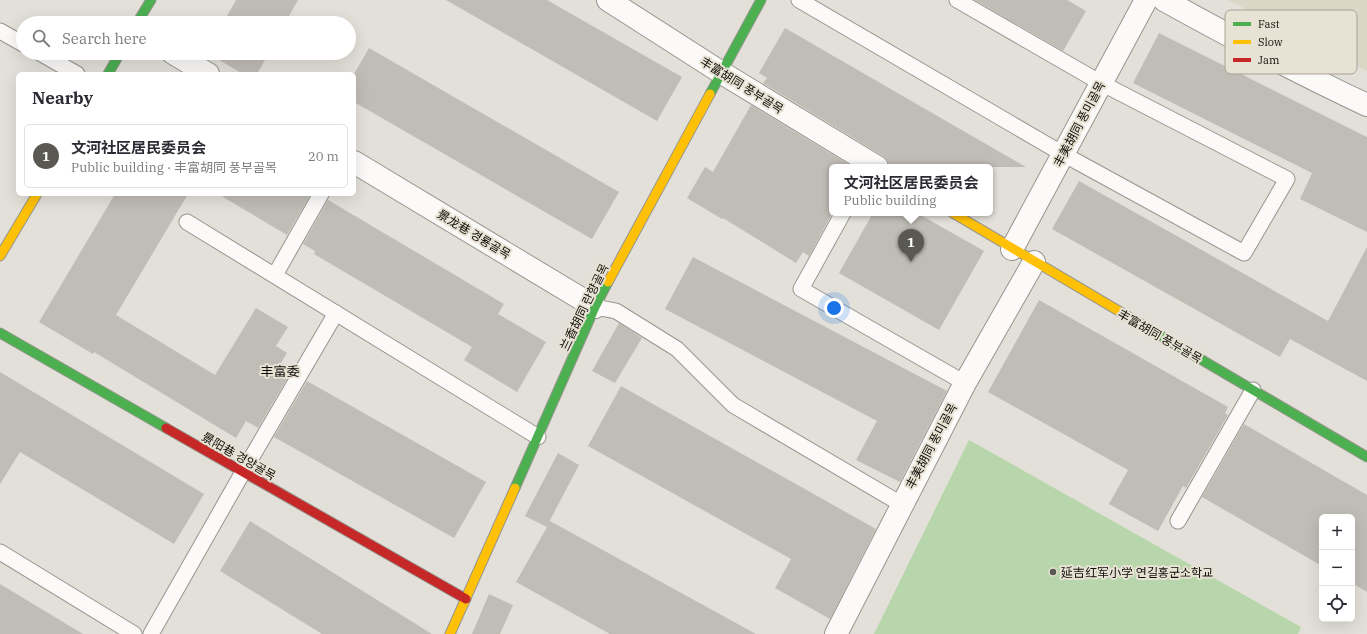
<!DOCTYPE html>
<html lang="en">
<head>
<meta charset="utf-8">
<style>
	:root { --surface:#fff; --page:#f2f2f3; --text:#2b2b33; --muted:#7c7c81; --line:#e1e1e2; --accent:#5a5852 }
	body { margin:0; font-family:"IBM Plex Serif","Noto Sans SC","Noto Sans KR",serif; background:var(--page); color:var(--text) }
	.controls { position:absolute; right:12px; bottom:12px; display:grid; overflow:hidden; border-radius:6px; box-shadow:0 4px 16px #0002 }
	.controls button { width:36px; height:36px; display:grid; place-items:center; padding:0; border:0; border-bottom:1px solid var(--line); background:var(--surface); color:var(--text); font:20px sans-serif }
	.you { position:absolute; left:834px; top:308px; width:14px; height:14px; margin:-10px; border:3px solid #fff; border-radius:50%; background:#1a73e8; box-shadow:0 0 0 6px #1a73e833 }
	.badge { display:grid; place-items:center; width:26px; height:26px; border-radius:50%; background:var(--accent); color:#fff; font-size:13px; font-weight:700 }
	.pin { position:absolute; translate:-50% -33px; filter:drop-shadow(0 1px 2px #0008) }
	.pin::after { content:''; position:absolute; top:21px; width:14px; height:12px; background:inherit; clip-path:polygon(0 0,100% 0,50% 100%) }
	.popup { position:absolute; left:829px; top:164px; width:164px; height:52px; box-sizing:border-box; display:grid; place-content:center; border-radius:6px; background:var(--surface); filter:drop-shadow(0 1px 3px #0005); font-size:13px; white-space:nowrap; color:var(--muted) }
	.popup b { font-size:15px; color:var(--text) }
	.popup::after { content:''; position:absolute; left:50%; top:100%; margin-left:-8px; border:8px solid transparent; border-top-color:var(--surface) }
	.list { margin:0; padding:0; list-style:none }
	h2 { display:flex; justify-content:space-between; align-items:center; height:52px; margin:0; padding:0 16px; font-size:17px }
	h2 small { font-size:13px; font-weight:400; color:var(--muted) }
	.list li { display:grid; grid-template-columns:26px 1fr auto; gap:12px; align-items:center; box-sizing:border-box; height:64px; margin:0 8px 8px; padding:0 8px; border:1px solid var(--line); border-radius:6px }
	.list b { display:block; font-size:15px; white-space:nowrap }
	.list p { margin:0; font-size:13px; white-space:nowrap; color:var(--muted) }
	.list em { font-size:13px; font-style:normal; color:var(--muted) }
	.icon { flex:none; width:22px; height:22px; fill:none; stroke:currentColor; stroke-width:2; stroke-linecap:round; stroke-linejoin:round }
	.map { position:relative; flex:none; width:1367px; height:634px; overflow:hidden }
	.search { position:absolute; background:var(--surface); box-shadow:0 4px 16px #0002; left:16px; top:16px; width:340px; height:44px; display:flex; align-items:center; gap:10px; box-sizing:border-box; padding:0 14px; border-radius:22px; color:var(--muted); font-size:15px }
	.panel { position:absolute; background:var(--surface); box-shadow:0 4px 16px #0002; left:16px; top:72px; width:340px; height:124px; border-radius:6px }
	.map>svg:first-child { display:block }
</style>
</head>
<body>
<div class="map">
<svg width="1367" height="634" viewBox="0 0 1367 634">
	<rect width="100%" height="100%" fill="#e2e0d8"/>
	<path fill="#dcd6c7" d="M 1228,0 L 1367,0 L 1367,71 Z"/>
	<path fill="#b8d6ab" d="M 969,440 L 1301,627 L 1298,634 L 874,634 Z"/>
	<g fill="#c0bdb7">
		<path d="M 236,0 L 298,0 L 285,23 L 223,23 Z"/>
		<path d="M 446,0 L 547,0 L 682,77 L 657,121 Z"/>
		<path d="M 975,0 L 1067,0 L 1086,11 L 1063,51 Z"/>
		<path d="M 785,28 L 1026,167 L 889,167 L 888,161 L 883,156 L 763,83 L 767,78 L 759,73 Z"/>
		<path d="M 1159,33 L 1367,137 L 1367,232 L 1300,199 L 1312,173 L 1133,83 Z"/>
		<path d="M 369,48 L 619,192 L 592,239 L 354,102 L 354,74 Z"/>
		<path d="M 207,53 L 269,53 L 257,74 L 243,74 Z"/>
		<path d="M 751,105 L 853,167 L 832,167 L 832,214 L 809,256 L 803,252 L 796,263 L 723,218 L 722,219 L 687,198 L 705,167 L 713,172 Z"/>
		<path d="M 1079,181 L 1328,321 L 1367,247 L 1367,381 L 1290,339 L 1280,357 L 1052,229 Z"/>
		<path d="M 115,194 L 188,194 L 116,315 L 215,375 L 256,308 L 288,327 L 276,346 L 287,353 L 279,366 L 291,372 L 258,428 L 246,421 L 236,438 L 94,352 L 93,354 L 39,322 Z"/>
		<path d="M 218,194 L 311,194 L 287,235 Z"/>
		<path d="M 328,200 L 504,304 L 498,314 L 546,342 L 517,392 L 464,360 L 472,347 L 314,254 L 315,251 L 303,244 Z"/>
		<path d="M 873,213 L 917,213 L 984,251 L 939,330 L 839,273 Z"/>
		<path d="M 693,257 L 947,391 L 900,482 L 856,460 L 877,421 L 665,309 Z"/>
		<path d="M 1039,300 L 1228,407 L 1225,413 L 1228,415 L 1186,488 L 1183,486 L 1158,531 L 1109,504 L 1128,470 L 988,392 Z"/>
		<path d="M 619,323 L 642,338 L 615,383 L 592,371 Z"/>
		<path d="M 0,372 L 204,494 L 174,544 L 20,452 L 0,484 Z"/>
		<path d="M 307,381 L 486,482 L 454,538 L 274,437 Z"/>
		<path d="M 621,386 L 876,529 L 830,619 L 775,588 L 791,559 L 588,446 Z"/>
		<path d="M 1244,424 L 1367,495 L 1367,592 L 1352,583 L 1352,517 L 1322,517 L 1322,566 L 1202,497 Z"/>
		<path d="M 558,453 L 579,465 L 548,524 L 550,521 L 756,634 L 610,634 L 516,582 L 547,527 L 525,516 Z"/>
		<path d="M 250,521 L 432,634 L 322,634 L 220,571 Z"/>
		<path d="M 0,584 L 83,634 L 0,634 Z"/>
		<path d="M 489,594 L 513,605 L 500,634 L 472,634 Z"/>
	</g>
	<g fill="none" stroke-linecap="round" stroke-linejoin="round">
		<g stroke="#96958f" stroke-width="17">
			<g id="lane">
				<path d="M 799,0 L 1063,154 L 1244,253 L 1287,179 L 1101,83 L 957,0"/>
				<path d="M 0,31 L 23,44"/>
				<path d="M 40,53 L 77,74"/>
				<path d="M 843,213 L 801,289 L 965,383"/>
				<path d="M 187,222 L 538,437"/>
				<path d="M 275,275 L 321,194"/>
				<path d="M 595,307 L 616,311 L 677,349 L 733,405 L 901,504"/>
				<path d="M 1178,521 L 1253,390"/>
				<path d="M 0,552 L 134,634"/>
				<path d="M 151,634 L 243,472 L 336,313"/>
			</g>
		</g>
		<g stroke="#96958f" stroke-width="24">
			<g id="street">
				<path d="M 608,0 L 722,73 L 877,167"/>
				<path d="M 1164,0 C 1231,37 1298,73 1367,105"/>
				<path d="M 173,53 L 208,74"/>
				<path d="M 354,162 L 595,307"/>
				<path d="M 1012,249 L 1146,0"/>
				<path d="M 836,634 L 965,383 L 1034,262"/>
			</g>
		</g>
		<g stroke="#96958f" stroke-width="11">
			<g id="fast">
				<path d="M 137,23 L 151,0"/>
				<path d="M 108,74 L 120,53"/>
				<path d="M 710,94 L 761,0"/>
				<path d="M 1151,330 L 1367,457"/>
				<path d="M 0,333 L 166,428"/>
				<path d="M 515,488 L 595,307 L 608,282"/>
			</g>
		</g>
		<g stroke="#96958f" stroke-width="11">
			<g id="slow">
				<path d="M 953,213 L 1151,330"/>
				<path d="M 0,256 L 37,194"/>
				<path d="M 608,282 L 710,94"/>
				<path d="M 450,634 L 515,488"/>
			</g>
		</g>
		<g stroke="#96958f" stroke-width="11">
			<path id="jam" d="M 166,428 L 466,599"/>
		</g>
		<use href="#lane" stroke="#fbfaf9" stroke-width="15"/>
		<use href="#street" stroke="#fbfaf9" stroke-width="22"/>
		<use href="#fast" stroke="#4caf50" stroke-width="9"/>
		<use href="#slow" stroke="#ffc107" stroke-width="9"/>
		<use href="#jam" stroke="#c62828" stroke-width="9"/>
	</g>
	<circle fill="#5a5852" stroke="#e7e2d3" stroke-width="1.5" cx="1053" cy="572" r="4"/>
	<g text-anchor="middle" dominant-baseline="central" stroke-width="4" stroke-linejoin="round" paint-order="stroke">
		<g font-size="12" fill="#100e0a" stroke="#e7e2d3">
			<text transform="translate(742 85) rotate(32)">丰富胡同 풍부골목</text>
			<text transform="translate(1079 124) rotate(-62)">丰美胡同 풍미골목</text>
			<text transform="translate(474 234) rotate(31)">景龙巷 경룡골목</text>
			<text transform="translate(584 307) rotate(-64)">兰香胡同 란향골목</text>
			<text transform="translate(1160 336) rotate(30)">丰富胡同 풍부골목</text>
			<text transform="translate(931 446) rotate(-62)">丰美胡同 풍미골목</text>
			<text transform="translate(239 456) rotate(30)">景阳巷 경양골목</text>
		</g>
		<g font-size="12" fill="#100e0a" stroke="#e7e2d3" text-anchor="start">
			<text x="1061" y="572">延吉红军小学 연길홍군소학교</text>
		</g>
		<g font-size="13" fill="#100e0a" stroke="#e7e2d3">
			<text x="280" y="371">丰富委</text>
		</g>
	</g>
	<rect x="1225" y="10" width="132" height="64" rx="6" fill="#e7e2d3" stroke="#a6a297" stroke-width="1"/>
	<rect x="1233" y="22" width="18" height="4" fill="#4caf50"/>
	<rect x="1233" y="40" width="18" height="4" fill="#ffc107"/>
	<rect x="1233" y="58" width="18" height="4" fill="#c62828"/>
	<g font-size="11" fill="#100e0a">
		<text x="1258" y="28">Fast</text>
		<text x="1258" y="46">Slow</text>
		<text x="1258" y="64">Jam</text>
	</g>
</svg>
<div class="controls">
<button>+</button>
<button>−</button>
<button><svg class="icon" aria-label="locate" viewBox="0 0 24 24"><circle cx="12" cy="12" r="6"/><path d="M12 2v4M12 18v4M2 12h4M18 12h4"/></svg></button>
</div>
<div class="you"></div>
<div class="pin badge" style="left:911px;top:262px">1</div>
<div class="popup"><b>文河社区居民委员会</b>Public building</div>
<div class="search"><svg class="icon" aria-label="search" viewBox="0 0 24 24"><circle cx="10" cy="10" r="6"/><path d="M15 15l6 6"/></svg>Search here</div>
<section class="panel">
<h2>Nearby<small></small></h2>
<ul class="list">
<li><span class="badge">1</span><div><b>文河社区居民委员会</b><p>Public building · 丰富胡同 풍부골목</p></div><em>20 m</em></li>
</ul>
</section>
</div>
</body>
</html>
